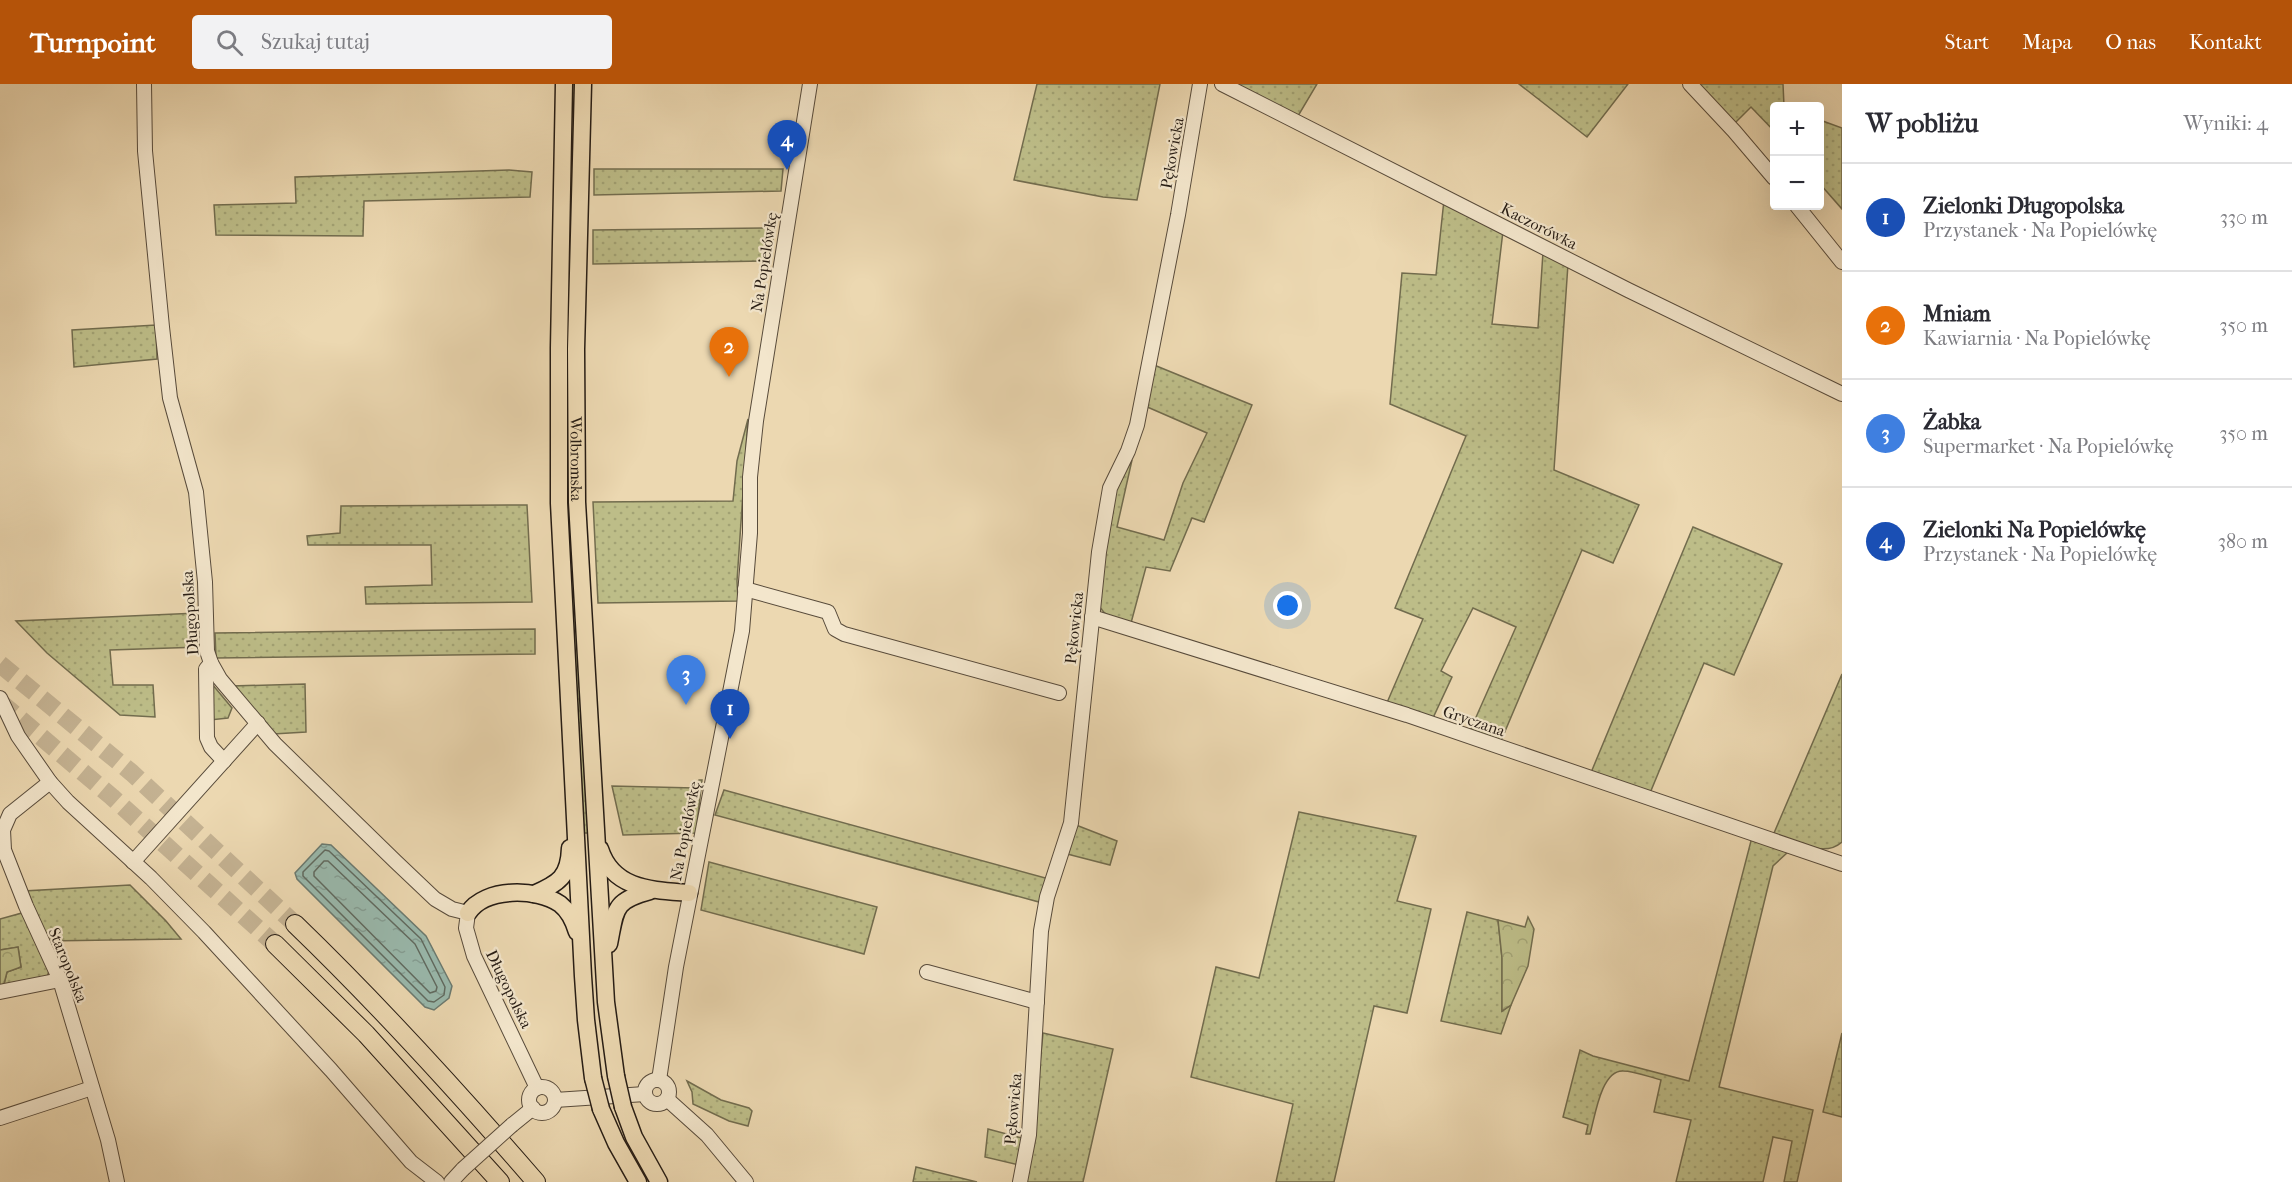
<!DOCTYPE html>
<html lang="pl">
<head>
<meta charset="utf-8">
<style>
	:root { --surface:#fff; --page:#f2f2f3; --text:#2b2b33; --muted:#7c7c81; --line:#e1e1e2; --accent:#b45309 }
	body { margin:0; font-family:"IM FELL French Canon",serif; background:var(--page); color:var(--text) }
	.controls { position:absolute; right:18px; top:18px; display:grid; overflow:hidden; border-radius:6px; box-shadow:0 6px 24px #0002 }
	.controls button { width:54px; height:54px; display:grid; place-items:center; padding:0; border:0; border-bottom:2px solid var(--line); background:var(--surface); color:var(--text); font:30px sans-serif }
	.you { position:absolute; left:1288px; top:522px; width:21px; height:21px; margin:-15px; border:4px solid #fff; border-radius:50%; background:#1a73e8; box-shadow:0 0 0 9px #1a73e833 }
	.badge { display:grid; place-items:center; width:39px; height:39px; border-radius:50%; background:var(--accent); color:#fff; font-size:20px; font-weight:700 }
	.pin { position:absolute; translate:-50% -50px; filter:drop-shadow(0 2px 3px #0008) }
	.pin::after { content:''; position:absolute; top:32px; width:21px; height:18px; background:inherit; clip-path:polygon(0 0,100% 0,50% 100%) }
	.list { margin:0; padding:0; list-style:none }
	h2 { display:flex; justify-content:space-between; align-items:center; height:78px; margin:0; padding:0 24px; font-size:26px }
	h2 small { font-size:20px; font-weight:400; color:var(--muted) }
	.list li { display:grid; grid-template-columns:39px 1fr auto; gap:18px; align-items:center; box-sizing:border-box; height:108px; padding:0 24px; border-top:2px solid var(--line) }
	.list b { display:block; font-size:22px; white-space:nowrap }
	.list p { margin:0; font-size:20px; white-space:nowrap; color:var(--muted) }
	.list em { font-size:20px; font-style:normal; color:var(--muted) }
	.icon { flex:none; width:33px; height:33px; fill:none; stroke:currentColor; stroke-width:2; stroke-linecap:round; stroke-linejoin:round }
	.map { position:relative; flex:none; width:1842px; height:1098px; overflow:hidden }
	header { display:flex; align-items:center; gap:36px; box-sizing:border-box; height:84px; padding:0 30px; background:var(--accent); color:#fff }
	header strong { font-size:28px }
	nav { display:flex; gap:33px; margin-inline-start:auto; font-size:21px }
	.search { width:420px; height:54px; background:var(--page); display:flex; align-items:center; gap:15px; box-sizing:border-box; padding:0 21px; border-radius:6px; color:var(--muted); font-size:22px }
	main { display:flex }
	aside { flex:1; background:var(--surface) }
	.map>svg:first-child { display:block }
</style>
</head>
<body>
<header>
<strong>Turnpoint</strong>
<div class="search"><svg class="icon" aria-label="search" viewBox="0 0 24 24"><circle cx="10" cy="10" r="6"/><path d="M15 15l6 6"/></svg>Szukaj tutaj</div>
<nav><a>Start</a><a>Mapa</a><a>O nas</a><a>Kontakt</a></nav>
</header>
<main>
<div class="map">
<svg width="1842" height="1098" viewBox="0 0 1842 1098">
	<defs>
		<pattern id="green-dots" width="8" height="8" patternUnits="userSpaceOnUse" patternTransform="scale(1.5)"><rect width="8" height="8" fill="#bdbd88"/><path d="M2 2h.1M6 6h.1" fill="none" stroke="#a2a274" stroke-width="1.8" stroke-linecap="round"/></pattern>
		<pattern id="forest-crowns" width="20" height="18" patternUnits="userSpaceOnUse" patternTransform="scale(1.5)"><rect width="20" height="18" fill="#bdbd88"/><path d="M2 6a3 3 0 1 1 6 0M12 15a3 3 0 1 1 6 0" fill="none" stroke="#a2a274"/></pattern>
		<pattern id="water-ripples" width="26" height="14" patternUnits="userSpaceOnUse" patternTransform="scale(1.5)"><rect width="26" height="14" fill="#99b9ad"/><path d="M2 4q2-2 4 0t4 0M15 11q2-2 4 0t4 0" fill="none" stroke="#849e94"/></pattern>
	</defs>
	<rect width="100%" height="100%" fill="#ecd8b1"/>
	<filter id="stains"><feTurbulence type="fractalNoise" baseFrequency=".00333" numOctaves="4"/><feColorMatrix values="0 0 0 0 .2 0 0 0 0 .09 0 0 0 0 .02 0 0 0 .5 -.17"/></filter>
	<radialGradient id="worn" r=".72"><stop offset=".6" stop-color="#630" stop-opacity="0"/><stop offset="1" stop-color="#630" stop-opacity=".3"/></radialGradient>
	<g fill="url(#green-dots)" stroke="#726c4e" stroke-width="1.5">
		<path d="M 572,0 L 575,0 L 568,307 L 570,413 L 589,749 L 584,749 L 566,413 L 565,328 Z"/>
		<path d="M 1037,0 L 1160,0 L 1137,116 L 1103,113 L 1014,96 Z"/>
		<path d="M 1230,0 L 1317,0 L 1298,32 Z"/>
		<path d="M 1519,0 L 1628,0 L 1587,53 Z"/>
		<path d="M 1694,0 L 1783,0 L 1784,22 L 1774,22 L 1774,47 L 1751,23 L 1733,41 Z"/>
		<path d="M 1820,36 L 1842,44 L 1842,125 L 1820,100 Z"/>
		<path d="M 594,85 L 783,85 L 781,107 L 594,111 Z"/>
		<path d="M 509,86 L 532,88 L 530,113 L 364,117 L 363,152 L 216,151 L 214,121 L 296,119 L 295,93 Z"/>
		<path d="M 1444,116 L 1503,147 L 1492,240 L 1538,244 L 1543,168 L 1568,180 L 1554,386 L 1639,421 L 1613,479 L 1582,466 L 1500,659 L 1469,649 L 1516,543 L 1473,524 L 1441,587 L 1452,593 L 1432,636 L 1386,621 L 1423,535 L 1395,524 L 1466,352 L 1390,320 L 1402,189 L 1436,191 Z"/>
		<path d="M 775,144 L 769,177 L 593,180 L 593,146 Z"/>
		<path d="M 156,241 L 157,275 L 74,283 L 72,246 Z"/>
		<path d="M 1154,281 L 1252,321 L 1204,438 L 1192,434 L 1170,487 L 1146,483 L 1131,539 C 1113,534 1103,534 1096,515 L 1112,408 L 1132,376 L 1117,443 L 1164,456 L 1183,399 L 1207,349 L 1145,322 Z"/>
		<path d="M 748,335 L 737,497 L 738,517 L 598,519 L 593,418 L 733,417 L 737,377 Z"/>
		<path d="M 527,421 L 532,518 L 366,520 L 365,503 L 432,501 L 431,461 L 308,461 L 307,452 L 340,449 L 341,422 Z"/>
		<path d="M 1693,443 L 1782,480 L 1734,591 L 1704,579 L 1650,709 L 1590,691 Z"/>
		<path d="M 198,529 L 201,563 L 110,566 L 113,601 L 153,601 L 155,633 L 120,631 L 47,569 L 16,537 Z"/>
		<path d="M 535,545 L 535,570 L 216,574 L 215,549 Z"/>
		<path d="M 1842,590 L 1842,758 C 1823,775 1795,756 1774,749 Z"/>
		<path d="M 212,600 L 232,624 L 228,634 L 210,636 Z"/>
		<path d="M 305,600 L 306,648 L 273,650 L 232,602 Z"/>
		<path d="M 699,696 L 702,696 L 696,749 L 623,751 L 612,702 L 695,704 Z"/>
		<path d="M 724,706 L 1049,795 L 1039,818 L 715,731 Z"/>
		<path d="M 1299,728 L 1416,752 L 1397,817 L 1431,825 L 1407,929 L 1374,922 L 1334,1098 L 1276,1098 L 1293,1020 L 1191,993 L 1216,883 L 1259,894 Z"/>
		<path d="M 1076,741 L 1117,757 L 1110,781 L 1067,770 Z"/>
		<path d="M 1752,753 L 1788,768 L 1773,782 L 1719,1003 L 1813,1026 L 1797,1098 L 1784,1098 L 1792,1057 L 1773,1053 L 1763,1098 L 1676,1098 L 1691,1036 L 1654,1028 L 1661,996 C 1649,993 1635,987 1623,987 C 1601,986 1595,1033 1590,1050 L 1586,1050 L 1588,1041 L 1563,1033 L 1580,966 L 1593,972 L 1689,997 Z"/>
		<path d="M 709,778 L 877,823 L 864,870 L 701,826 Z"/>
		<path d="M 130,801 L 166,837 L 181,855 L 45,857 L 24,807 Z"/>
		<path d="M 1467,828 L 1498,836 L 1502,874 L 1502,927 L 1511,921 L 1501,950 L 1441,937 Z"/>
		<path d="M 22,829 L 49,887 L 47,893 L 3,904 L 7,888 L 21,883 L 18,863 L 0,866 L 0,835 Z"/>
		<path d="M 1043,949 L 1113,965 L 1083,1098 L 1024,1098 L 1033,1050 Z"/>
		<path d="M 1842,949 L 1842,1033 L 1823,1028 Z"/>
		<path d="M 687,997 L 721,1016 L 749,1024 L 752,1027 L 748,1042 L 729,1037 L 693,1020 L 692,1008 Z"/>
		<path d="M 988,1045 L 1022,1054 L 1019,1081 L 985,1073 Z"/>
		<path d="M 916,1083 L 977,1098 L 913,1098 Z"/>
	</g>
	<g fill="url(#forest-crowns)" stroke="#726c4e" stroke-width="1.5">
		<path d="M 1528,833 L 1534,845 L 1528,882 L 1511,921 L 1502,927 L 1502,874 L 1498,836 L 1525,843 Z"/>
		<path d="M 18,863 L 21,883 L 7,888 L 3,904 L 0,905 L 0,866 Z"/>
	</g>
	<path fill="url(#water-ripples)" stroke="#6b7a70" stroke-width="1.5" d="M 322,760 L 331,761 L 426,852 L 452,902 L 449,914 L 434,926 L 425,923 L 297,795 L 295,789 Z"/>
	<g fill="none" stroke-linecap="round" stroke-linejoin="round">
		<g stroke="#606a60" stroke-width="1.5">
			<path d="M 325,766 L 329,767 L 421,855 L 445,903 L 444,911 L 434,918 L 428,917 L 303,792 L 303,788 Z"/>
			<path d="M 324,777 L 328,777 L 415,860 L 437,903 L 436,907 L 430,909 L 314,792 L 314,788 Z"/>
		</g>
		<g stroke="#c4b292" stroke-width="18" stroke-dasharray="18 9" stroke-linecap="butt">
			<path d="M 0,580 L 132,689 L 295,840"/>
			<path d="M 0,618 L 112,713 L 275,860"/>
		</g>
		<g stroke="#584b3b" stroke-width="16">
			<g id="minor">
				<path d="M 144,0 L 145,67 L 162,243 L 170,314 L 196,408 L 205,498 L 207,567 L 211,579 L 220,595 L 275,660 L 395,777 L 435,815 L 452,825 L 468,829 L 466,844 L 474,872 L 537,1004"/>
				<path d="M 1222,0 L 1628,206 L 1842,310"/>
				<path d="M 1690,0 L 1734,47 L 1774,94"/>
				<path d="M 1797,122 L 1842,178"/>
				<path d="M 745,505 L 828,528 L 835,545 L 844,550 L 1059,609"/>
				<path d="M 1092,533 L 1407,631 L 1842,780"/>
				<path d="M 211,579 L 206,585 L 207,654 L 211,663 L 224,677"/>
				<path d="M 0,614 L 18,652 L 50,698 L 68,718 L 151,794 L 204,848 L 331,986 L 411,1078 L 437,1098"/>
				<path d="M 50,698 L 10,730 L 3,746 L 4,766 L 26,822 L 60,896 L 108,1056 L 117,1098"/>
				<path d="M 133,778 L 258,639"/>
				<path d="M 927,888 L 1037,918"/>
				<path d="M 0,908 L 60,896"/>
				<circle cx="657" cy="1008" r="12"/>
				<path d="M 659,996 L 676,883 L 742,547 L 750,449 L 750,393 L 756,337 L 810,0"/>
				<circle cx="542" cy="1016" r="13"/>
				<path d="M 667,1015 L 707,1051 L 746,1098"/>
				<path d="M 555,1016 L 645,1010"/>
				<path d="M 0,1034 L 92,1004"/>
				<path d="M 512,1041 L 533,1024"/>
				<path d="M 451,1098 L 463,1085"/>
				<path d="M 1020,1098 L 1029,1051 L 1041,847 L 1047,813 L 1071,739 L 1099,468 L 1110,404 L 1128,367 L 1137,341 L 1178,131 L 1200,0"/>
			</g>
		</g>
		<g stroke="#261c14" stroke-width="19">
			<g id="major">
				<path d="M 564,0 L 559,264 L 559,419 L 583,892 L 586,936 L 593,994"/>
				<path id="s1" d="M 583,0 L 576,265 L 577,418 L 606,918 L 616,992"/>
				<path d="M 600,765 C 613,806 653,806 689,809"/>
				<path d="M 534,810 C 559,799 569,793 570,764"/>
				<path d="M 468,829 C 485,803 537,804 560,820 C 569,827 574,838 577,848"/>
				<path d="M 609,860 C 616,825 613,817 650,807"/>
				<path d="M 623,1023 L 634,1053 L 659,1098"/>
				<path d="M 601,1025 L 616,1059 L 638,1098"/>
			</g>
		</g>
		<g stroke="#261c14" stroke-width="20">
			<g id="highway">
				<path d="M 295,840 C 380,922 459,1009 536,1098"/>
				<path d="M 275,860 L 366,950 L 500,1098"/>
			</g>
		</g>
		<use href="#minor" stroke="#f3e6cc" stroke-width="14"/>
		<use href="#major" stroke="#ecd8b1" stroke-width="16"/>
		<use href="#highway" stroke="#ecd8b1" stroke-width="18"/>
		<g stroke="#584b3b" stroke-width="16" stroke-linecap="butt">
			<path id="minor-bridge" d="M 463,1085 L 512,1041"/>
		</g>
		<g stroke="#261c14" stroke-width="19" stroke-linecap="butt">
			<g id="major-bridge">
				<path d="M 616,992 L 623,1023"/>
				<path d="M 593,994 L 601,1025"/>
			</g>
		</g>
		<use href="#minor-bridge" stroke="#f3e6cc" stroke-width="14"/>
		<use href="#major-bridge" stroke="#ecd8b1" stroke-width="16"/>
	</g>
	<g text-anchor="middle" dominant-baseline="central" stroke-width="4.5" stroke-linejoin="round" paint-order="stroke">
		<g font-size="16" fill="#261c14" stroke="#f3e6cc">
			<text transform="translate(1172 69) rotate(-80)">Pękowicka</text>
			<text transform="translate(1539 142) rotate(27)">Kaczorówka</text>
			<text transform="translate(764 178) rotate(-81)">Na Popielówkę</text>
			<text stroke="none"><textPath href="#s1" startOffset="375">Wolbromska</textPath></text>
			<text transform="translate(190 529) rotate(-94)">Długopolska</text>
			<text transform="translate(1074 544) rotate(-84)">Pękowicka</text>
			<text transform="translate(1474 637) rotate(19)">Gryczana</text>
			<text transform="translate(685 747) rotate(-79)">Na Popielówkę</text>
			<text transform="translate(68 881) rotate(68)">Staropolska</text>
			<text transform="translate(509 905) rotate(64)">Długopolska</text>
			<text transform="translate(1013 1025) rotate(-85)">Pękowicka</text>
		</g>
	</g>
	<rect width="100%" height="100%" filter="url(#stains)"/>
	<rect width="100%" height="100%" fill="url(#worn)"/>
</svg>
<div class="controls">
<button>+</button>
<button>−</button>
</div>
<div class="you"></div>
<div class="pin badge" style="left:730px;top:655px;background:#1a4fb4">1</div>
<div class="pin badge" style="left:729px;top:293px;background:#e8710a">2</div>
<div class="pin badge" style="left:686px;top:621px;background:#3f7fe0">3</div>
<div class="pin badge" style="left:787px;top:86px;background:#1a4fb4">4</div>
</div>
<aside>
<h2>W pobliżu<small>Wyniki: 4</small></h2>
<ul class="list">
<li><span class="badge" style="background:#1a4fb4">1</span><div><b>Zielonki Długopolska</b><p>Przystanek · Na Popielówkę</p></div><em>330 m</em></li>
<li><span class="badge" style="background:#e8710a">2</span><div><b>Mniam</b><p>Kawiarnia · Na Popielówkę</p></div><em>350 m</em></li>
<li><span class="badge" style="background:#3f7fe0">3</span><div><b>Żabka</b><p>Supermarket · Na Popielówkę</p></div><em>350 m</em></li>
<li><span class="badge" style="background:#1a4fb4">4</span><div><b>Zielonki Na Popielówkę</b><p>Przystanek · Na Popielówkę</p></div><em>380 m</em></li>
</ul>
</aside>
</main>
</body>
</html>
